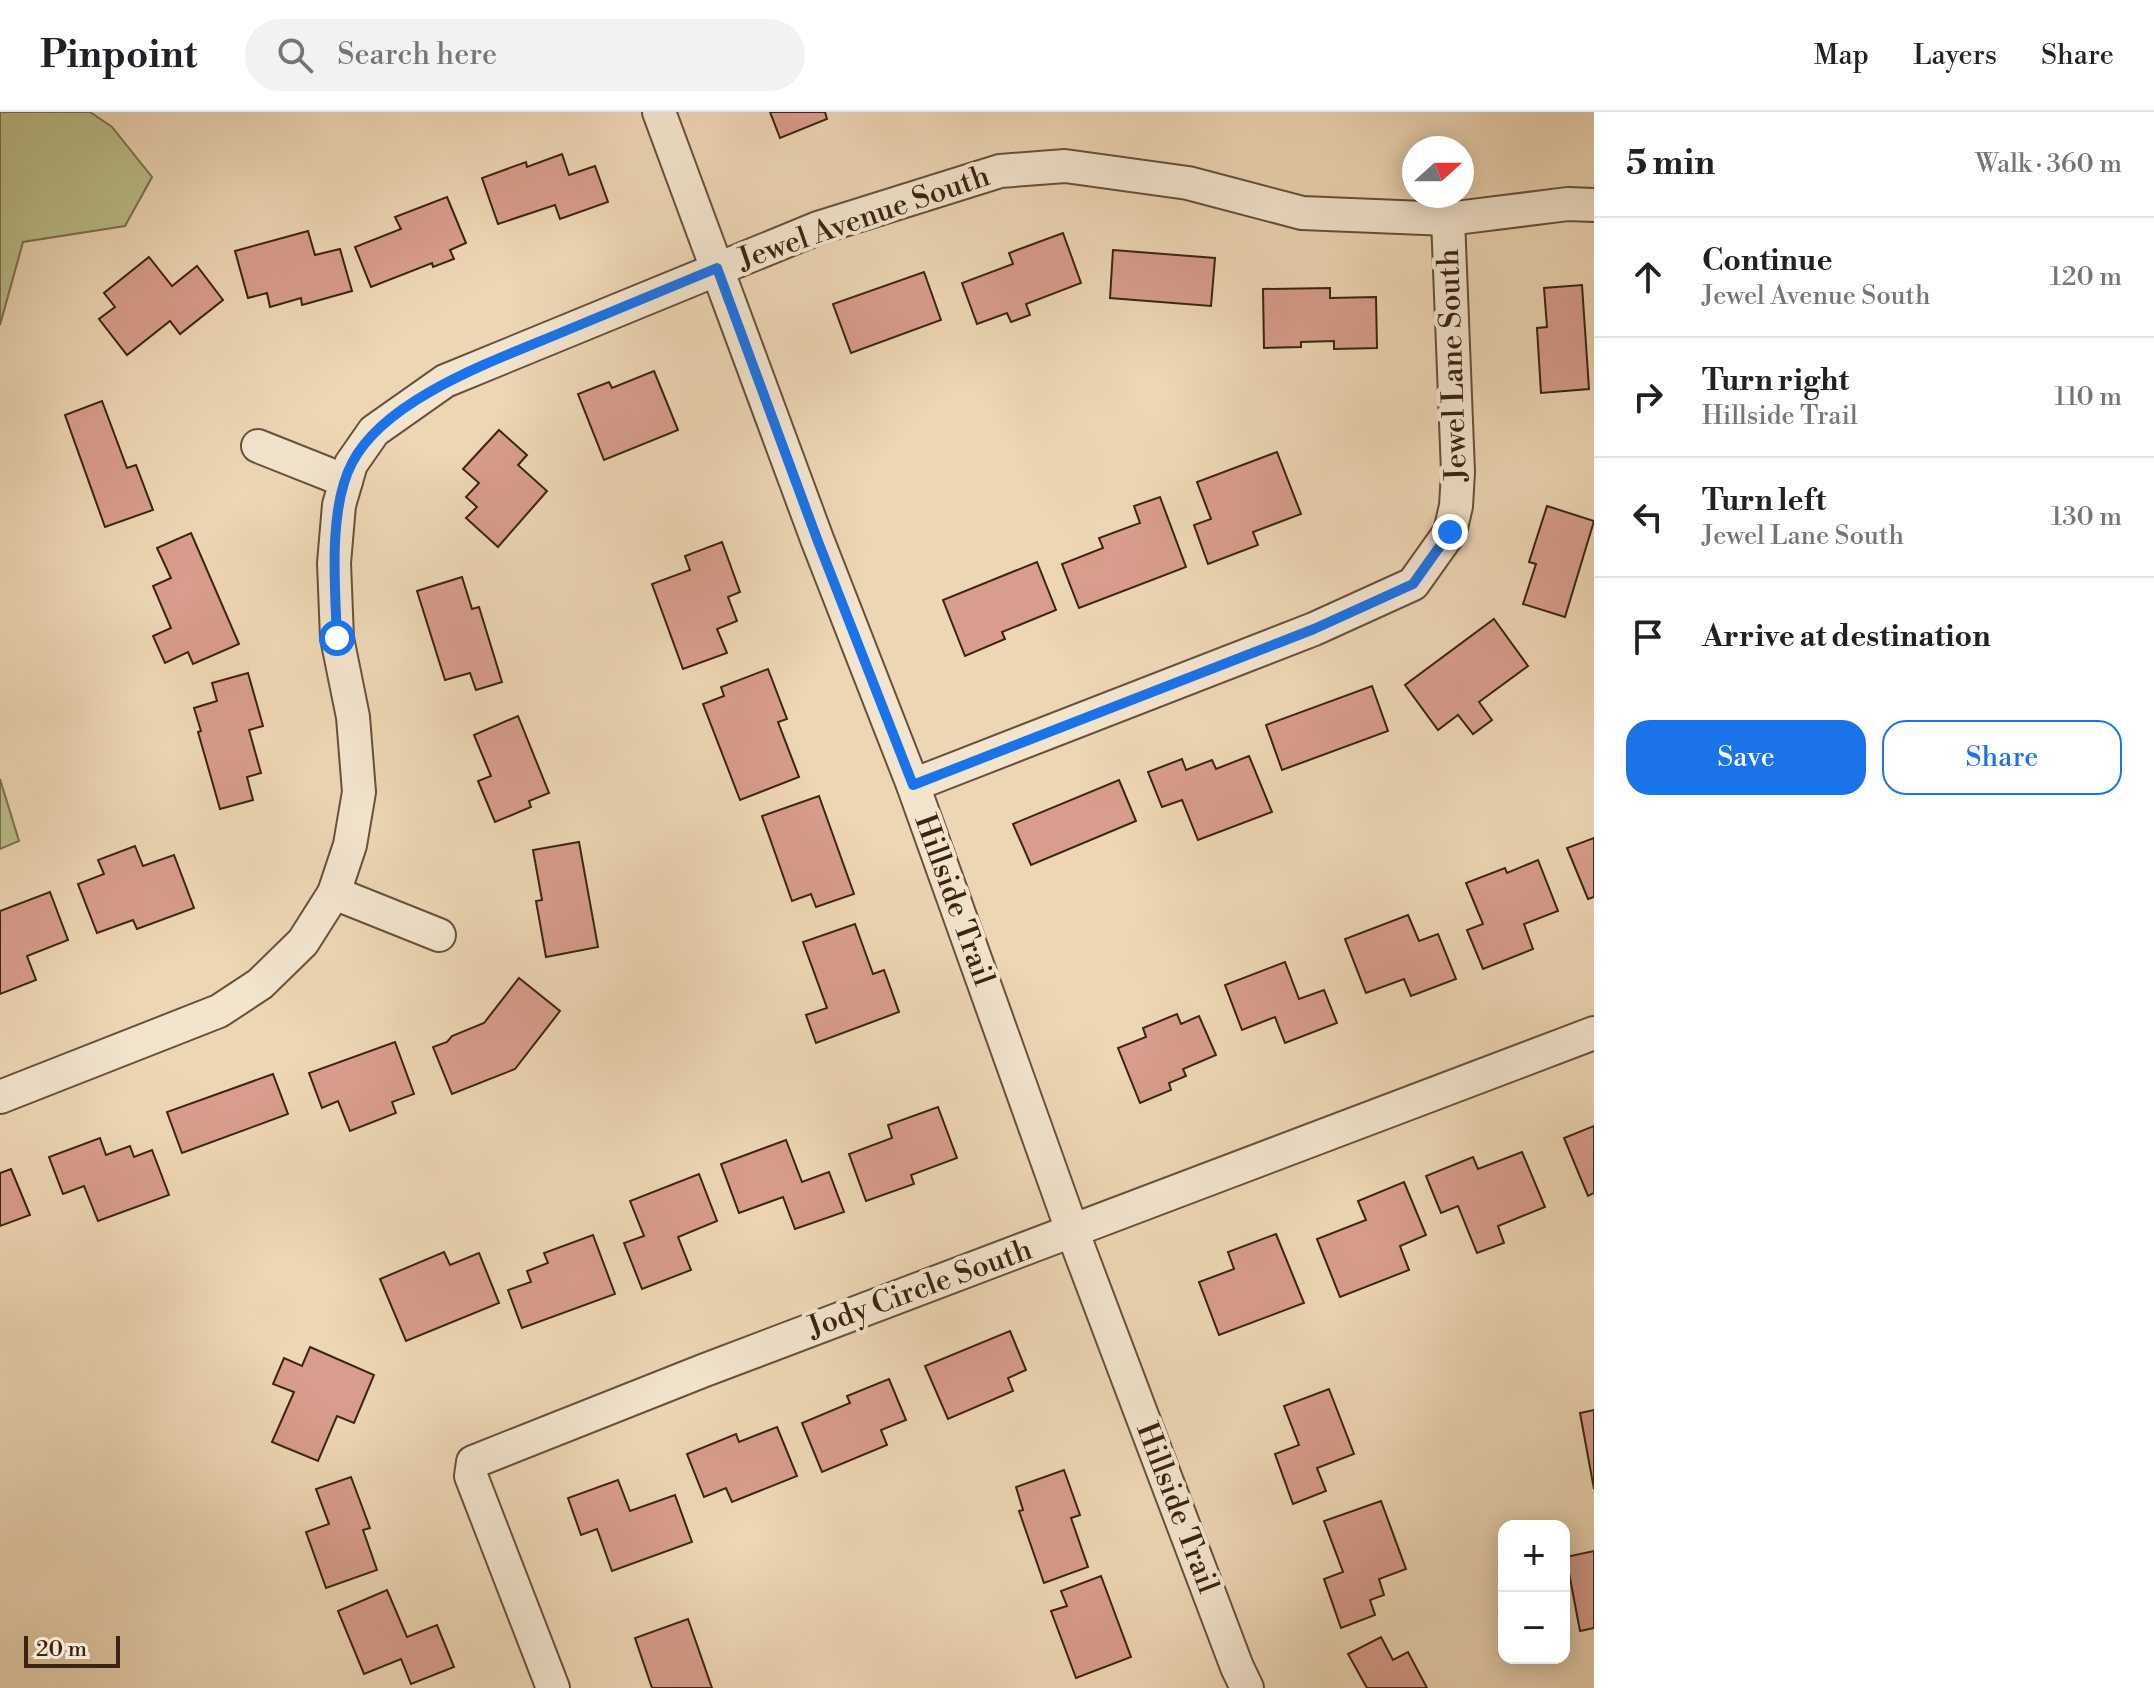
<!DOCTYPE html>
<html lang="en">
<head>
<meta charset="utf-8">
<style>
	:root { --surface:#fff; --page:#f2f2f2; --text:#202124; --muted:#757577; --line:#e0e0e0; --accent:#1a73e8 }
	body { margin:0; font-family:"Libre Bodoni",serif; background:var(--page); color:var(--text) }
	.controls { position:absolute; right:24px; bottom:24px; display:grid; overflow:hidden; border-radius:16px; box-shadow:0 4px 20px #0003 }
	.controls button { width:72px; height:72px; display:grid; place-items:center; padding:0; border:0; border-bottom:2px solid var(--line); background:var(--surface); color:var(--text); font:40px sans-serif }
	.compass { position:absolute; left:1402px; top:24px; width:72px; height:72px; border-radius:50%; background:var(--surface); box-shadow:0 4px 20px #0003; rotate:69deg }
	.scale { position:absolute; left:24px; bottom:20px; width:96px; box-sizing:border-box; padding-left:8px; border:4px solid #3b2413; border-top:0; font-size:22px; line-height:28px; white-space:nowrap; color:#3b2413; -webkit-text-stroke:6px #f3e4ce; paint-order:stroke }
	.stop { position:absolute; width:24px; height:24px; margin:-18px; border:6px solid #1a73e8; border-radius:50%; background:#fff }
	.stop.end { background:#1a73e8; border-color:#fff; box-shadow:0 2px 8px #0008 }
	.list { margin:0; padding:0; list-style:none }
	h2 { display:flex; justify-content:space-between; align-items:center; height:104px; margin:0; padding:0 32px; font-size:34px }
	h2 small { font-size:26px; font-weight:400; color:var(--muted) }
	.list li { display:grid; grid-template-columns:52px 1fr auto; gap:24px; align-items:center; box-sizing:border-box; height:120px; padding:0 32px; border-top:2px solid var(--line) }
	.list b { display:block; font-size:30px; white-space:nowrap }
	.list p { margin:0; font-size:26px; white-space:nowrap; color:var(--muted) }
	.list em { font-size:26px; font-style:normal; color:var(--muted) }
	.actions { display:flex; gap:16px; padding:24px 32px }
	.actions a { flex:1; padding:18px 0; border:2px solid var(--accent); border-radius:24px; text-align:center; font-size:28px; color:var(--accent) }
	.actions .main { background:var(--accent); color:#fff }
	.icon { flex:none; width:44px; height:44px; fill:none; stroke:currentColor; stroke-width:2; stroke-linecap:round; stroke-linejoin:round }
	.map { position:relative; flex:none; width:1594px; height:1576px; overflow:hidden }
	header { display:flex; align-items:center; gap:48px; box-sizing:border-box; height:112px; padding:0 40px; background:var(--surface); border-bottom:2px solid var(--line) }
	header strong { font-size:38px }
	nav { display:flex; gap:44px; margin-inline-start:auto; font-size:28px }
	.search { width:560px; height:72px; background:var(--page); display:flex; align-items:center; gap:20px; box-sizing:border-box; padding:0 28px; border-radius:44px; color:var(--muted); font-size:30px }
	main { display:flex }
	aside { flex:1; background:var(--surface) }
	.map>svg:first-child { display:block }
</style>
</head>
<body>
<header>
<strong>Pinpoint</strong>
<div class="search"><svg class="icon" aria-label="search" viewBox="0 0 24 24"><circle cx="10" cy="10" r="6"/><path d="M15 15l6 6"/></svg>Search here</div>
<nav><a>Map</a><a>Layers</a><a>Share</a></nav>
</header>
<main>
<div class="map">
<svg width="1594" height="1576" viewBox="0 0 1594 1576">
	<rect width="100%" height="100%" fill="#edd6b4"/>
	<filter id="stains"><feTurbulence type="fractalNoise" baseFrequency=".0025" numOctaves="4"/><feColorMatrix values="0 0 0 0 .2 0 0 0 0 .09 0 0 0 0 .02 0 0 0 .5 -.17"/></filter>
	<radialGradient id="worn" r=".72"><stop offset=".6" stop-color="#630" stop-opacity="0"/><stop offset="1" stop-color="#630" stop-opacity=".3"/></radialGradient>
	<g fill="#bbbd8b" stroke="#7b704f" stroke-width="2">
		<path d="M 0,0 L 90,0 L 112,15 L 152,65 L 125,114 L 23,130 L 0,213 Z"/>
		<path d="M 0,667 L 19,729 L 0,737 Z"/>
	</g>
	<g fill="#d89d8c" stroke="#3b2413" stroke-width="2">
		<path d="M 770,0 L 825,0 L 827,7 L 780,26 Z"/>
		<path d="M 562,42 L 569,63 L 595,54 L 608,90 L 560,107 L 555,93 L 498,112 L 482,66 L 526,50 L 527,55 Z"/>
		<path d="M 447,85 L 466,131 L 450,138 L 454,147 L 433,155 L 432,151 L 371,175 L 355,135 L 401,117 L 395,105 Z"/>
		<path d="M 308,119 L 315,143 L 340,137 L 352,179 L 302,193 L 301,186 L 270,195 L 267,181 L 248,186 L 235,139 Z"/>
		<path d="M 1063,121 L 1081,171 L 1026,192 L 1030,203 L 1011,210 L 1007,201 L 977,212 L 962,171 L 1013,152 L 1009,141 Z"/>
		<path d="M 1113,138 L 1215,146 L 1211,194 L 1110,186 Z"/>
		<path d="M 149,145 L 172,174 L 197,154 L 223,188 L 180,222 L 170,209 L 127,243 L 99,207 L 115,195 L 104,181 Z"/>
		<path d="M 924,160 L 941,208 L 851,241 L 833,192 Z"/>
		<path d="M 1582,173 L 1589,277 L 1541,281 L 1537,216 L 1547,215 L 1544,176 Z"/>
		<path d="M 1330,176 L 1330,186 L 1376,185 L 1377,236 L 1334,237 L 1334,229 L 1301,230 L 1301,235 L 1264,236 L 1263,177 Z"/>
		<path d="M 654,259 L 678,318 L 604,348 L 578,282 L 609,270 L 612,276 Z"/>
		<path d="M 102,289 L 127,356 L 136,353 L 153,398 L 105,415 L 65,303 Z"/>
		<path d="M 499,318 L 527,343 L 518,353 L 547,379 L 498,435 L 466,406 L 477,395 L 466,385 L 479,371 L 463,357 Z"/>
		<path d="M 1277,340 L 1301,402 L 1253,420 L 1258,433 L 1208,452 L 1194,413 L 1211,407 L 1197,370 Z"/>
		<path d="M 1160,385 L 1186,455 L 1079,496 L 1062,452 L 1103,436 L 1099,426 L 1140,411 L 1134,394 Z"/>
		<path d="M 1547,394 L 1594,409 L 1565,505 L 1523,492 L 1536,452 L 1529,450 Z"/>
		<path d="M 191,421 L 239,532 L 193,552 L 188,540 L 165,551 L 153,524 L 171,516 L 153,474 L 171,466 L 157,436 Z"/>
		<path d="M 722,430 L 740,480 L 728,485 L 737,509 L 717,517 L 727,541 L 683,557 L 652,472 L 690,458 L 685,444 Z"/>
		<path d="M 1037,450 L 1056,498 L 1002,520 L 1005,527 L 965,544 L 943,488 Z"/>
		<path d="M 462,465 L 472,497 L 479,495 L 502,570 L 476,578 L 470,561 L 445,568 L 417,479 Z"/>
		<path d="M 1494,507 L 1528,554 L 1479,590 L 1492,608 L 1473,622 L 1458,603 L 1438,618 L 1405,573 Z"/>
		<path d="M 768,557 L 787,607 L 778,610 L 799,665 L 740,688 L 703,592 L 724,584 L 721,575 Z"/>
		<path d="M 248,561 L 263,614 L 249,618 L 261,661 L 247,665 L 253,688 L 220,697 L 198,620 L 201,619 L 194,596 L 217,589 L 212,571 Z"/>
		<path d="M 1372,574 L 1388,619 L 1282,658 L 1266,613 Z"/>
		<path d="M 518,604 L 549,681 L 529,689 L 531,695 L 495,710 L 478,669 L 491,664 L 474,623 Z"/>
		<path d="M 1249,644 L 1272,700 L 1198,728 L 1182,688 L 1162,695 L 1148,660 L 1182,647 L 1186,658 L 1212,648 L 1216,657 Z"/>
		<path d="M 1119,668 L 1136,709 L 1031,753 L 1013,712 Z"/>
		<path d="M 819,684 L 854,782 L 816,795 L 811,782 L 792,789 L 762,704 Z"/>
		<path d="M 1594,726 L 1594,785 L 1588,787 L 1567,736 Z"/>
		<path d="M 579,730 L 598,835 L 546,845 L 536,789 L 542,788 L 533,738 Z"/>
		<path d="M 135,734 L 143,754 L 174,743 L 194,796 L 137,817 L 133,808 L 97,821 L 78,772 L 104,762 L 98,748 Z"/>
		<path d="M 1538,748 L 1558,799 L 1524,812 L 1533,837 L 1483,857 L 1467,818 L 1483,812 L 1466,771 L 1505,756 L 1507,761 Z"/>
		<path d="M 50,780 L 68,828 L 27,844 L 36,868 L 0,882 L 0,799 Z"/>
		<path d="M 1408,803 L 1419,829 L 1438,822 L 1456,867 L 1411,884 L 1404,867 L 1366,881 L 1345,827 Z"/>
		<path d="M 855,812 L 873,862 L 884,858 L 899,900 L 816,931 L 806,903 L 827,896 L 803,830 Z"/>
		<path d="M 1285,850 L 1299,887 L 1324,878 L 1337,911 L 1285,931 L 1275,905 L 1242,918 L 1225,873 Z"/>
		<path d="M 519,866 L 560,899 L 515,957 L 452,982 L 433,935 L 447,930 L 452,924 L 484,911 Z"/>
		<path d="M 1177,902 L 1181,912 L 1199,904 L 1216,943 L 1183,957 L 1186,964 L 1169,971 L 1171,978 L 1140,991 L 1118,936 L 1146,925 L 1143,916 Z"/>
		<path d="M 395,930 L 414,982 L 392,990 L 396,1001 L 350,1019 L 338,989 L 322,996 L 309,961 Z"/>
		<path d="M 273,962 L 288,1002 L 182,1041 L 167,1000 Z"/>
		<path d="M 938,995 L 957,1046 L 911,1063 L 914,1072 L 866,1089 L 849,1042 L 892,1026 L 888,1013 Z"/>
		<path d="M 1594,1014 L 1594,1081 L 1588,1084 L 1564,1026 Z"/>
		<path d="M 100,1026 L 106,1043 L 130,1034 L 134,1045 L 152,1038 L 169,1083 L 98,1109 L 84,1074 L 63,1082 L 49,1045 Z"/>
		<path d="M 786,1028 L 802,1070 L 829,1060 L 844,1100 L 795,1117 L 783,1085 L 739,1101 L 721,1052 Z"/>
		<path d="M 1522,1040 L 1545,1095 L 1498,1114 L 1504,1131 L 1477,1141 L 1458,1094 L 1441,1101 L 1426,1064 L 1473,1045 L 1478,1057 Z"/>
		<path d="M 11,1057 L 30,1103 L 0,1114 L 0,1061 Z"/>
		<path d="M 699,1062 L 717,1109 L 678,1125 L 691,1158 L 642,1177 L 624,1131 L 644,1124 L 630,1089 Z"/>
		<path d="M 1404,1070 L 1426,1123 L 1400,1134 L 1409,1158 L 1340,1185 L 1317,1127 L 1366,1108 L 1358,1089 Z"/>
		<path d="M 1276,1122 L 1304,1191 L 1219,1223 L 1199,1170 L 1234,1157 L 1228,1140 Z"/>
		<path d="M 593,1123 L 615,1182 L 522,1216 L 508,1178 L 531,1170 L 527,1159 L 548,1151 L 544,1141 Z"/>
		<path d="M 444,1140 L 450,1153 L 479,1141 L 499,1191 L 406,1229 L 380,1167 Z"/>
		<path d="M 1010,1219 L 1026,1258 L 1008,1266 L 1013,1279 L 948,1307 L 925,1254 Z"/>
		<path d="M 310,1235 L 374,1263 L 354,1311 L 337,1304 L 318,1349 L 272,1330 L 294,1280 L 273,1272 L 284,1246 L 302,1254 Z"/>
		<path d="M 889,1267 L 906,1308 L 881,1318 L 887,1333 L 822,1360 L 802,1311 L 850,1291 L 847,1284 Z"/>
		<path d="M 1329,1277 L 1354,1342 L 1317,1356 L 1326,1379 L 1293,1392 L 1275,1342 L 1299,1333 L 1284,1294 Z"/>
		<path d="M 1594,1298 L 1594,1377 L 1580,1301 Z"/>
		<path d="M 777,1315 L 797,1364 L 732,1390 L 726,1376 L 704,1385 L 687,1342 L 736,1322 L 739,1330 Z"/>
		<path d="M 1064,1358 L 1080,1403 L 1071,1406 L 1088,1455 L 1044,1471 L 1019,1399 L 1023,1398 L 1016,1375 Z"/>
		<path d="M 351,1365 L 370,1416 L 363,1418 L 377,1458 L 326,1476 L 306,1420 L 329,1412 L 316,1377 Z"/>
		<path d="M 618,1368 L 630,1399 L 675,1383 L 692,1430 L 612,1459 L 597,1417 L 581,1423 L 568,1386 Z"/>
		<path d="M 1381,1389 L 1406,1457 L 1379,1467 L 1384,1483 L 1370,1488 L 1375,1503 L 1341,1516 L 1324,1467 L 1343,1460 L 1324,1409 Z"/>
		<path d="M 1594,1439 L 1594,1516 L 1580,1519 L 1566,1445 Z"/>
		<path d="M 1101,1464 L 1131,1545 L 1076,1566 L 1051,1499 L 1067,1494 L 1061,1479 Z"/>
		<path d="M 387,1478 L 407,1525 L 437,1513 L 454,1555 L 411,1572 L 401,1547 L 364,1562 L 338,1499 Z"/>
		<path d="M 688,1507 L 712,1576 L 652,1576 L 635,1526 Z"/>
		<path d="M 1381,1525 L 1393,1548 L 1408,1540 L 1427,1576 L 1367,1576 L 1348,1542 Z"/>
	</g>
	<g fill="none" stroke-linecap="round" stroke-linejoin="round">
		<g stroke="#68503b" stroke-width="36">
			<g id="street">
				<path d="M 659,0 L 817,427 L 913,673 L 1073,1121 L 1237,1555 L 1247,1576"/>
				<path d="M 258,334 L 346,369"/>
				<path d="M 913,673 L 1314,517 L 1413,472 L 1450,420 L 1456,394 L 1458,360 L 1448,107"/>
				<path d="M 334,781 L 439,823"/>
				<path d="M 0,985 L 219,899 L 260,872 L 303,830 L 334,781 L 350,733 L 359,680 L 353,605 L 337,526 L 334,451 L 339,393 L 351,352 L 374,319 L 445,269 L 818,116 L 1000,59 L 1065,54 L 1188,71 L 1302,101 L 1448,107 L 1568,92 L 1594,93"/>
				<path d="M 553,1576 L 471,1364 L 473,1350 L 705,1258 L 1594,921"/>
			</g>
		</g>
		<use href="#street" stroke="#f3e4ce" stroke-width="32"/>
	</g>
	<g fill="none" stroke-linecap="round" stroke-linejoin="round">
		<path stroke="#1a73e8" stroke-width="10" d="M 337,526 C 335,475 328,397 352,351 C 386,285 499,247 565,219 C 616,198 667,177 717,156 L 817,427 L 913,673 L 1314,517 L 1413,472 L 1450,420"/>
	</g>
	<g text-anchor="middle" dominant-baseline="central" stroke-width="8" stroke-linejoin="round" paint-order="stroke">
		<g font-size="30" fill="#3b2413" stroke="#f3e4ce">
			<text transform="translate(864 106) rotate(-19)">Jewel Avenue South</text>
			<text transform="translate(1453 253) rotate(-92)">Jewel Lane South</text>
			<text transform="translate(954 788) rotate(70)">Hillside Trail</text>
			<text transform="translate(920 1177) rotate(-20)">Jody Circle South</text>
			<text transform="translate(1177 1396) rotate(69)">Hillside Trail</text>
		</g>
	</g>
	<rect width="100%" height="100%" filter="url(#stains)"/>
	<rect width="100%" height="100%" fill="url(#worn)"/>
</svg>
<div class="controls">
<button>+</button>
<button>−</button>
</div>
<svg class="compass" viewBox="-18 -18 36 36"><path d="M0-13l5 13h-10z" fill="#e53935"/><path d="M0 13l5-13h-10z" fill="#757577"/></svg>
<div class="scale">20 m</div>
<div class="stop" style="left:337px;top:526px"></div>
<div class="stop end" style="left:1450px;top:420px"></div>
</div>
<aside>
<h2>5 min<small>Walk · 360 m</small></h2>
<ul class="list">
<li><svg class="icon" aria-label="ahead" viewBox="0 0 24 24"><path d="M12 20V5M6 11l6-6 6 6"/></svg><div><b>Continue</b><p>Jewel Avenue South</p></div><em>120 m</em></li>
<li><svg class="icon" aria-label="right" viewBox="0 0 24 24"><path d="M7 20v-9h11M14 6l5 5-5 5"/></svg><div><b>Turn right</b><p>Hillside Trail</p></div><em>110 m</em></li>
<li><svg class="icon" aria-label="left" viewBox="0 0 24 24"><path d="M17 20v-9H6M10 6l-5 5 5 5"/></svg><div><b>Turn left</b><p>Jewel Lane South</p></div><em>130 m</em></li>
<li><svg class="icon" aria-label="arrive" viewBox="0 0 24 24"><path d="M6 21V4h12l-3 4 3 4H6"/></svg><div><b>Arrive at destination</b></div></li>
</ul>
<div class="actions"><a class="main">Save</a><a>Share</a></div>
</aside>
</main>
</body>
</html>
